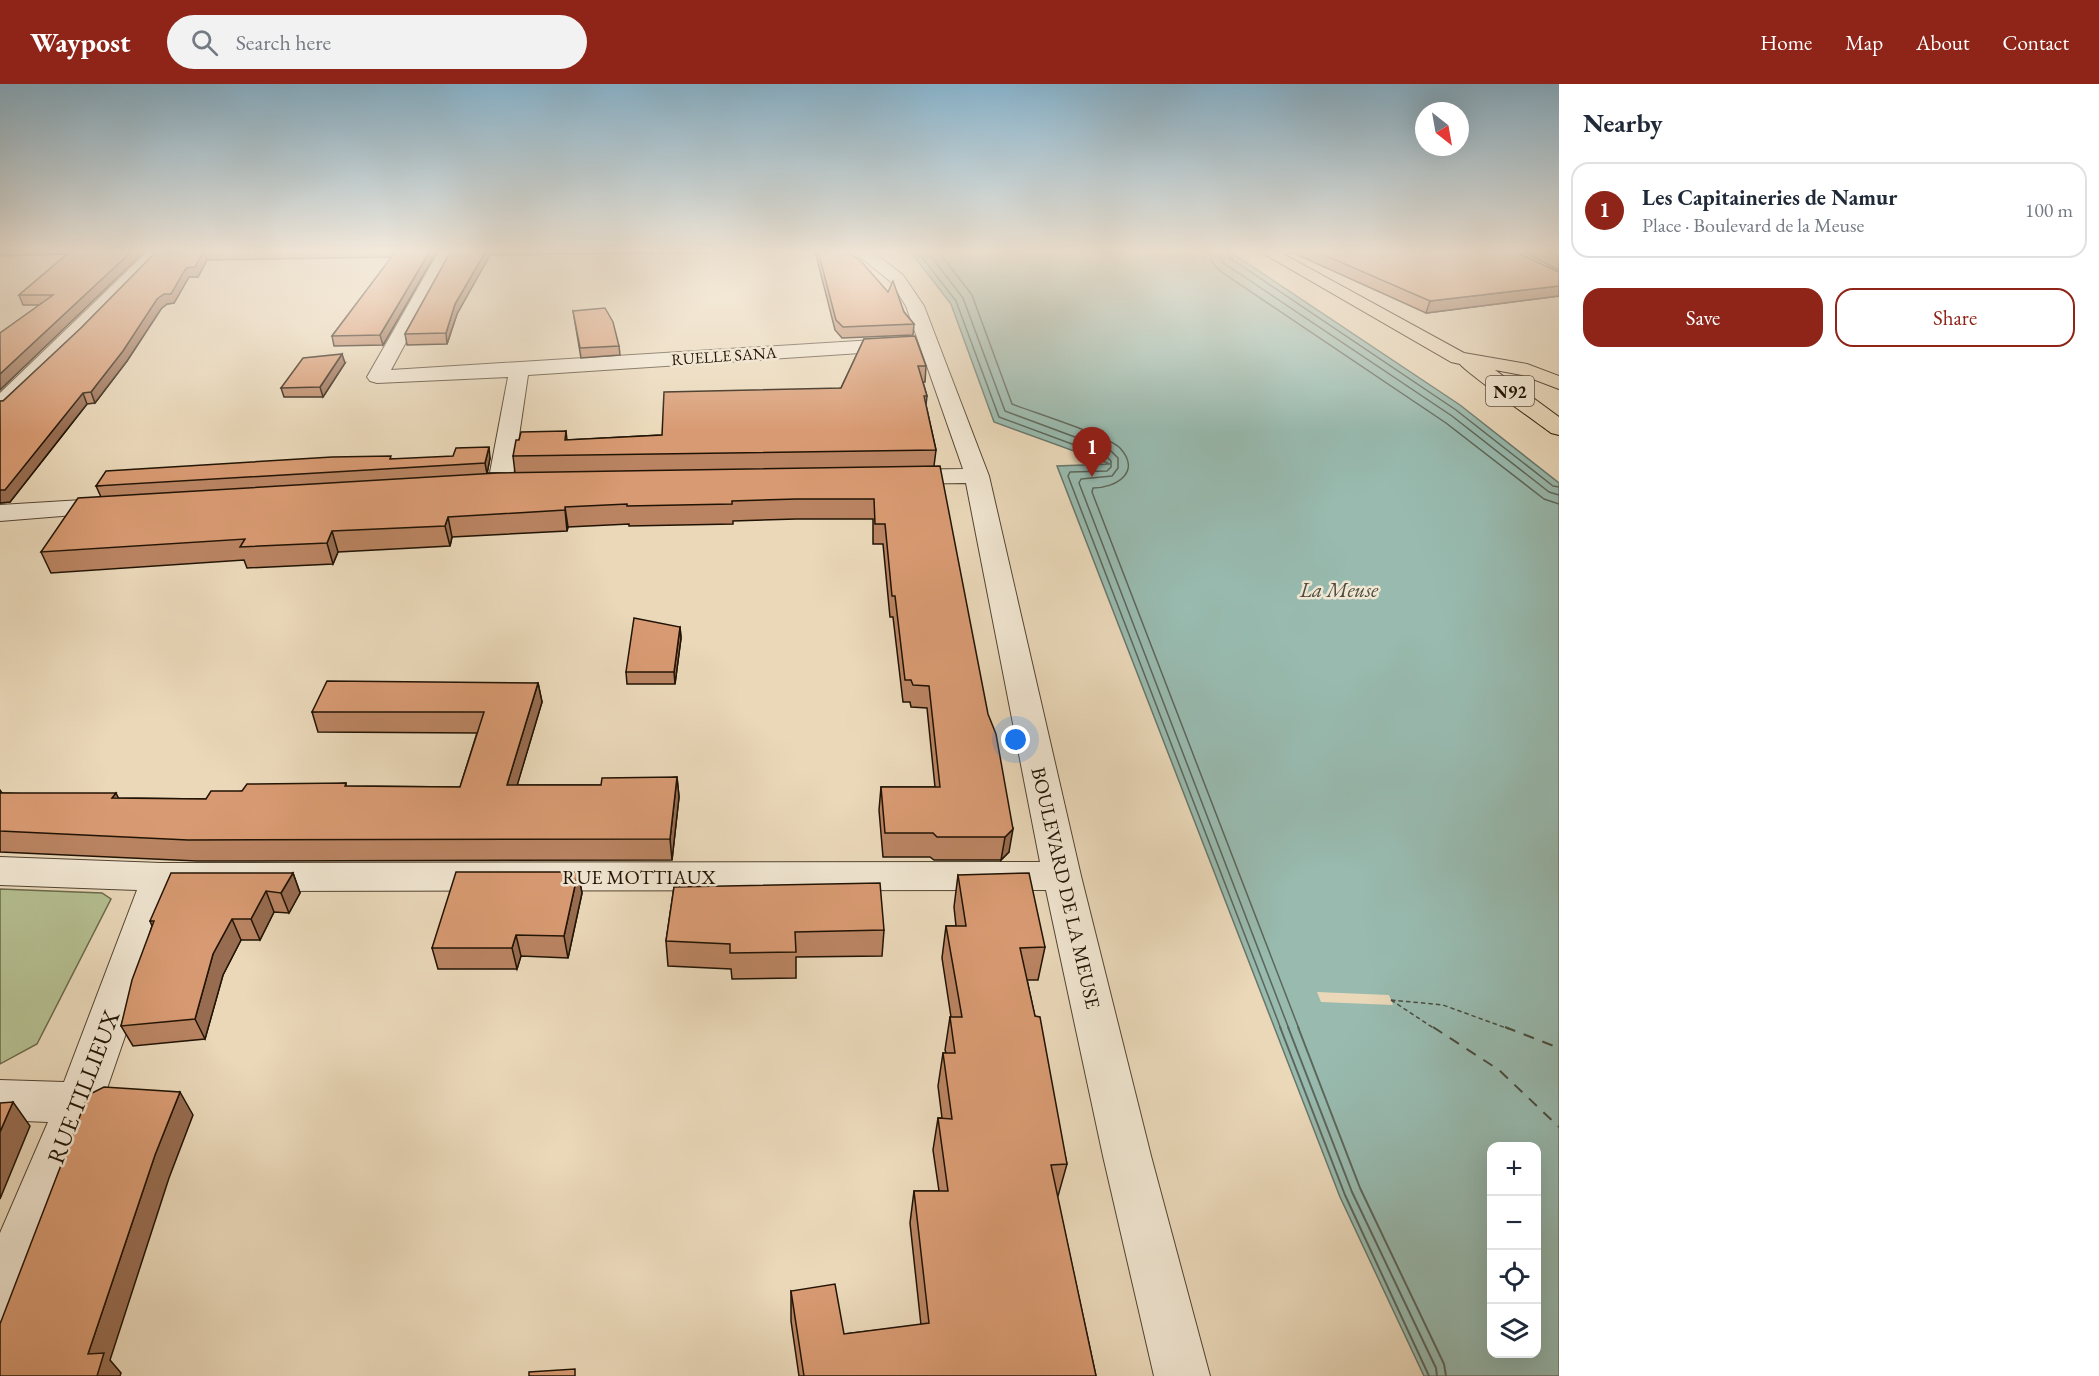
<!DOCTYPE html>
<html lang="en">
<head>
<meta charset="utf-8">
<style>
	:root { --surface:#fff; --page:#f2f2f3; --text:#1f2937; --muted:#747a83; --line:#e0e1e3; --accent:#8f2418 }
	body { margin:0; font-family:"EB Garamond",serif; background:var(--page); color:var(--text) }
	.controls { position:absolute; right:18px; bottom:18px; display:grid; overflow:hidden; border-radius:12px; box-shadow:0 6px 24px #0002 }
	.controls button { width:54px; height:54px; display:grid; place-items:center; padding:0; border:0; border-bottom:2px solid var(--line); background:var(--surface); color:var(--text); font:30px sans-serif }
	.compass { position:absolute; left:1415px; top:18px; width:54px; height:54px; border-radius:50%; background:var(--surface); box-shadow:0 6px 24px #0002; rotate:149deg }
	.you { position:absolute; left:1016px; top:656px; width:21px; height:21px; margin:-15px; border:4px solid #fff; border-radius:50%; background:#1a73e8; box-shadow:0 0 0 9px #1a73e833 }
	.badge { display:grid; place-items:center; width:39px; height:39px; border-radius:50%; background:var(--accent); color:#fff; font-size:20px; font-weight:700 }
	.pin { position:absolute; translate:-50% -50px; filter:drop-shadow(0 2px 3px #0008) }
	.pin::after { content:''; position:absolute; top:32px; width:21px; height:18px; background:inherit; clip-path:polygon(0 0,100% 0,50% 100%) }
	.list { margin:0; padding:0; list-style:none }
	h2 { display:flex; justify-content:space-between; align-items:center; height:78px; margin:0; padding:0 24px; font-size:26px }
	h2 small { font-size:20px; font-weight:400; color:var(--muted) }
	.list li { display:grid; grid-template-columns:39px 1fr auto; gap:18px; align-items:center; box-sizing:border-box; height:96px; margin:0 12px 12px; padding:0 12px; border:2px solid var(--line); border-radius:18px }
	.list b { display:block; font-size:22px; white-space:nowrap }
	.list p { margin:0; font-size:20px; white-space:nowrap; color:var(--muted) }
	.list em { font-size:20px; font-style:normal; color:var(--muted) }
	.actions { display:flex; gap:12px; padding:18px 24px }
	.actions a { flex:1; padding:14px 0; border:2px solid var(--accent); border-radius:18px; text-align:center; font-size:21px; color:var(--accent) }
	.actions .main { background:var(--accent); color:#fff }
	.icon { flex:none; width:33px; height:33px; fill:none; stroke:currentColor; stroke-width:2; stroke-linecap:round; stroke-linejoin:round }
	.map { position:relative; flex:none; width:1559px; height:1292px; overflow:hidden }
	header { display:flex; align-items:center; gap:36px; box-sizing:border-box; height:84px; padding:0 30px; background:var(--accent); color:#fff }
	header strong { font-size:28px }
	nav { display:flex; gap:33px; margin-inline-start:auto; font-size:21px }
	.search { width:420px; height:54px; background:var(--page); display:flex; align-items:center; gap:15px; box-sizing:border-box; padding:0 21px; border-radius:33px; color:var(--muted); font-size:22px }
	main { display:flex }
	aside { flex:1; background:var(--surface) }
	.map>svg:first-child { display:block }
</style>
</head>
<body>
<header>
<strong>Waypost</strong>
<div class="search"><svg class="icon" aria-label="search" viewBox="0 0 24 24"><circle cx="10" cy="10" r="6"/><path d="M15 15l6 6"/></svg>Search here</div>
<nav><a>Home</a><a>Map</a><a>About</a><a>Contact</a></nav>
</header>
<main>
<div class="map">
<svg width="1559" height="1292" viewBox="0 0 1559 1292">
	<rect width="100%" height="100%" fill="#ead8b9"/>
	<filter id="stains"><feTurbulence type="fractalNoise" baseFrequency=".00333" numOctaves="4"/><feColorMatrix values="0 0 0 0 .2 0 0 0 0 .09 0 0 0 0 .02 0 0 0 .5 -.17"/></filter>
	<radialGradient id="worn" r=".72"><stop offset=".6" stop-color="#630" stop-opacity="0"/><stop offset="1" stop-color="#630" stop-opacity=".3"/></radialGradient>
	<path fill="#b5bf91" stroke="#6b694a" stroke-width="1.5" d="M 0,805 L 102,809 L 111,815 L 37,960 L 0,980 Z"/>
	<path fill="#98baaf" stroke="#68776b" stroke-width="1.5" fill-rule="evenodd" d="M 910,167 L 1229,167 L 1460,321 L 1559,399 L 1559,1292 L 1424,1292 L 1340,1113 L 1057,382 L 1110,380 L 994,338 L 951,220 ZM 1492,1062 L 1536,1062 L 1536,1270 L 1492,1270 Z"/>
	<path fill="#ead8b9" d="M 1317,908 L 1389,911 L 1393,921 L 1321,918 Z"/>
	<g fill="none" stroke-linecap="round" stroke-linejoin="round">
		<g stroke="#5c665a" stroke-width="1.5">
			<path d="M 917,167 L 956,217 L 999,333 L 1107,373 L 1111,377 L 1111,383 L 1107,387 L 1070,388 L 1068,392 L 1281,945"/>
			<path d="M 927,167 L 963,214 L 1005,327 L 1110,366 L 1118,374 L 1118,384 L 1112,392 L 1081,395 L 1079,399 L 1289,945"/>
			<path d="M 938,167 L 972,211 L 1012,320 C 1032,328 1109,352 1120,364 C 1142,388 1116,404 1093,404 L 1092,408 L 1299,945"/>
			<path d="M 1210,167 L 1212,178 L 1220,187 L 1446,339 L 1544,415 L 1559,420"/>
			<path d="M 1219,167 L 1220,175 L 1225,180 L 1452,332 L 1549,408 L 1559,411"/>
			<path d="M 1227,167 L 1230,174 L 1456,326 L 1553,402 L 1559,403"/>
		</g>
		<g stroke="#5c665a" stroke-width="2">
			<path d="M 1280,943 L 1345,1111 L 1429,1292"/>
			<path d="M 1288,943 L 1352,1108 L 1436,1284 L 1437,1292"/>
			<path d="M 1298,943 L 1360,1104 L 1444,1280 L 1446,1292"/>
		</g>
		<g stroke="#4b4d40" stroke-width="1.5" stroke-dasharray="4.5 3" stroke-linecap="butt">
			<path d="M 1391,916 L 1435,945"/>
			<path d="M 1391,916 L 1443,921 L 1509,945"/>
		</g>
		<g stroke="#4b4d40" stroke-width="2" stroke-dasharray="11 9" stroke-linecap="butt">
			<path d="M 1433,943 L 1499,986 L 1559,1043"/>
			<path d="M 1505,943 L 1559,964"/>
		</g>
		<g stroke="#534431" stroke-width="2">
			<g id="minor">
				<path d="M 148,167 L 165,167 L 83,253 L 8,326 L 0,327 L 0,309 Z"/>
				<path d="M 439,167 L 455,167 L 391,286 L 906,254 L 913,256 L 916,260 L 913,264 L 906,266 L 528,291 L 512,399 L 509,404 L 500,406 L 491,404 L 488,399 L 508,293 L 377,299 L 370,297 L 367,293 Z"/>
				<path d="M 853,167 L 871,167 L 903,191 L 924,222 L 989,392 L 1081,792 L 1151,1072 L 1210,1292 L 1154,1292 L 1103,1072 L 1046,806 L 175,807 L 102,1019 L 26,1211 L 19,1230 L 0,1237 L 0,1149 L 48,1038 L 0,1036 L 0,996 L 64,998 L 137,806 L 0,801 L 0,773 L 161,779 L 1040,778 L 966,399 L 898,400 L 889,398 L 886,393 L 889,388 L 898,386 L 963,385 L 906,222 L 891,198 Z"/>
				<path d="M 115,414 L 124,417 L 128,422 L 124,427 L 0,437 L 0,421 Z"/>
			</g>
		</g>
		<g stroke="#211304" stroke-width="2">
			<path id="major" d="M 1259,167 L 1278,167 L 1464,269 L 1527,280 L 1559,292 L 1559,305 L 1522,291 L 1495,286 L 1559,333 L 1559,351 L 1551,349 C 1539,340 1463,286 1460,280 L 1451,278 Z"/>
		</g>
		<use href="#minor" fill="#f1e6d2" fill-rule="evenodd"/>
		<use href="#major" fill="#ead8b9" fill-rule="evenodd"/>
	</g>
	<g fill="#ba8462" stroke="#211304" stroke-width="1.5">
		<path d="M 0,167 L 145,167 L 39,221 L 23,221 L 19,211 L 67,170 L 0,172 Z"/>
		<path d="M 157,167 L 437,167 L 383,261 L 334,262 L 332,252 L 392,173 L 207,176 L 198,193 L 189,193 L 174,219 L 167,220 L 161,225 L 127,277 L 95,319 L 87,320 L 10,418 L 0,419 L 0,317 L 3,317 L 81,244 Z"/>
		<path d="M 451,167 L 744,167 L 744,168 L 490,171 L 457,230 L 447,260 L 407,261 L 405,250 Z"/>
		<path d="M 815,167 L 844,167 L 904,228 L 914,240 L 913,251 L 842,254 L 835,246 Z"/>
		<path d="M 1289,167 L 1513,167 L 1559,188 L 1559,212 L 1426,229 Z"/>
		<path d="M 1521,167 L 1559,167 L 1559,186 Z"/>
		<path d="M 573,227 L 619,262 L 620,271 L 581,274 Z"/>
		<path d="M 864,255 L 926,282 L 925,298 L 923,298 L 927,312 L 926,321 L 936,366 L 934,382 L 1009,768 L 1001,776 L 934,776 L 930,773 L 883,773 L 879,726 L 881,703 L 935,703 L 927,624 L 911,623 L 910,618 L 903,618 L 893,533 L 890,533 L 883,460 L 873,460 L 873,435 L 796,435 L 733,437 L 733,440 L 629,442 L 629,440 L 568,443 L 567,447 L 452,453 L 450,462 L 338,468 L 333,480 L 247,484 L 244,476 L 51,489 L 41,468 L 101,413 L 96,402 L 392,375 L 490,374 L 487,389 L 515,389 L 513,372 L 566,347 L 567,356 L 662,351 L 841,304 Z"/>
		<path d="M 345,279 L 323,313 L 284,313 L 281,304 Z"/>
		<path d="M 680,543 L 681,554 L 675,600 L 627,600 L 626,588 Z"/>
		<path d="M 538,599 L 542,618 L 517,701 L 601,701 L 677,693 L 679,713 L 672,776 L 197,777 L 0,768 L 0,706 L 2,709 L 119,714 L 206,715 L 242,707 L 346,699 L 346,702 L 460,703 L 477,649 L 318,648 L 312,628 Z"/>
		<path d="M 578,788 L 582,809 L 568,874 L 521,872 L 517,885 L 438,885 L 432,864 Z"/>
		<path d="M 293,789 L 300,809 L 289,829 L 274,828 L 260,856 L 241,856 L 223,891 L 205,955 L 133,962 L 121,942 L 152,842 L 150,837 Z"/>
		<path d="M 958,791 L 1045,863 L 1038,896 L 1027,896 L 1067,1080 L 1058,1112 L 1057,1112 L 1096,1292 L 799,1292 L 791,1237 L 791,1207 L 844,1250 L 921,1241 L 910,1139 L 914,1107 L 939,1107 L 933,1066 L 938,1034 L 942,1034 L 938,1002 L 943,969 L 946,969 L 945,966 L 950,933 L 951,933 L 942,874 L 946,842 L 956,842 L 954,823 Z"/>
		<path d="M 674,803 L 884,846 L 882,872 L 796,873 L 796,894 L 732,895 L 731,885 L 668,882 L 666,857 Z"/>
	</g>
	<g fill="#976c50" stroke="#211304" stroke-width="1.5">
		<path d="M 132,167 L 145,167 L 0,306 L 0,290 Z"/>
		<path d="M 204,167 L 207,176 L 198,193 L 189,193 L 174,219 L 167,220 L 161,225 L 127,277 L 95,319 L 91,308 L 157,215 Z"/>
		<path d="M 430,167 L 437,167 L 383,261 L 380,251 Z"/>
		<path d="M 486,167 L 489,167 L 490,171 L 457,230 L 447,260 L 446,249 L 455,220 Z"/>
		<path d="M 1559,202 L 1559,212 L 1426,229 L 1430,217 Z"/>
		<path d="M 342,270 L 345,279 L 323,313 L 320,303 Z"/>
		<path d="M 83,309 L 87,320 L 10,418 L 0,419 L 0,406 Z"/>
		<path d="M 489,363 L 490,374 L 487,390 L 485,379 Z"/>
		<path d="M 565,423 L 568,443 L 567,447 L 565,426 Z"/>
		<path d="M 448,433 L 452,453 L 450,462 L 445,442 Z"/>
		<path d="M 332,447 L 338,468 L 333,480 L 327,459 Z"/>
		<path d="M 680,543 L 681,554 L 675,600 L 674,588 Z"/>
		<path d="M 538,599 L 542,618 L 511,722 L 507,701 Z"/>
		<path d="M 677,693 L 679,713 L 672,776 L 670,755 Z"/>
		<path d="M 116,709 L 126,729 L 112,714 Z"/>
		<path d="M 1013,745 L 1009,768 L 1001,776 L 1005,753 Z"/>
		<path d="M 578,788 L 582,809 L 568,874 L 564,852 Z"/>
		<path d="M 293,789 L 300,809 L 289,829 L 281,809 Z"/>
		<path d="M 266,807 L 274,828 L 260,856 L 251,835 Z"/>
		<path d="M 232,835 L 241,856 L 223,891 L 205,955 L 195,935 L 213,870 Z"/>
		<path d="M 516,851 L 521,872 L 517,885 L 512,864 Z"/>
		<path d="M 180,1008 L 193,1031 L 169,1094 L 110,1276 L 121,1289 L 120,1292 L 97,1292 L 88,1270 L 155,1071 Z"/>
		<path d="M 13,1018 L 30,1042 L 0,1115 L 0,1048 Z"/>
	</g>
	<g fill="#d89a72" stroke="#211304" stroke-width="1.5">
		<path d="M 71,167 L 132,167 L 0,290 L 0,249 L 53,211 L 19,211 Z"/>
		<path d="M 157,167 L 204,167 L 195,183 L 186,184 L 171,210 L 164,210 L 157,215 L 123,267 L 91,308 L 83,309 L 5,406 L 0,406 L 0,317 L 3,317 L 81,244 Z"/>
		<path d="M 396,167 L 430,167 L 380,251 L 332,252 Z"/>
		<path d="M 451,167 L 486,167 L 455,220 L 446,249 L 405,250 Z"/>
		<path d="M 818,167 L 844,167 L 859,175 L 888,208 L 893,197 L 904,228 L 914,240 L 843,243 L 836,236 Z"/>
		<path d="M 1315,167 L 1513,167 L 1559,188 L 1559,202 L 1430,217 Z"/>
		<path d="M 1546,167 L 1559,167 L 1559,173 Z"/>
		<path d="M 605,224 L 613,238 L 619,262 L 580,264 L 573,227 Z"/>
		<path d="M 915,252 L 926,282 L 918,282 L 927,312 L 924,312 L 936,366 L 513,372 L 516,356 L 519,356 L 521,348 L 566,347 L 565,356 L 662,351 L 664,308 L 841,304 L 864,255 Z"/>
		<path d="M 342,270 L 320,303 L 281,304 L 303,274 Z"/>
		<path d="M 489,363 L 485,379 L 96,402 L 106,387 L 332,373 L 391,372 L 390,375 L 453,372 L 456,364 Z"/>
		<path d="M 940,382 L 988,630 L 996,650 L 1013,745 L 1005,753 L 937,753 L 933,749 L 885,749 L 881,703 L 940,703 L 929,602 L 913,601 L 911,596 L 905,596 L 895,512 L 892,512 L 885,440 L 875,440 L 874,415 L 796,415 L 732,417 L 732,420 L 627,422 L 627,420 L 565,423 L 565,426 L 448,433 L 445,442 L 332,447 L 327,459 L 240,463 L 245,455 L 41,468 L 78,414 L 497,389 Z"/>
		<path d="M 634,534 L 680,543 L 674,588 L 626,588 Z"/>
		<path d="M 327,597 L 538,599 L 507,701 L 601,701 L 602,694 L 677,693 L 670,755 L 188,756 L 0,747 L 0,709 L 116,709 L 112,714 L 206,715 L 211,707 L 242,707 L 247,700 L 346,699 L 345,702 L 460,703 L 484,628 L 312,628 Z"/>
		<path d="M 456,788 L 578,788 L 564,852 L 516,851 L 512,864 L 432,864 Z"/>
		<path d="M 171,789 L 293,789 L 281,809 L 266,807 L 251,835 L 232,835 L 213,870 L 195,935 L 121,942 L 132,896 L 154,837 L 150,837 Z"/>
		<path d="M 1029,789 L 1045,863 L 1020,864 L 1035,932 L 1040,933 L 1067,1080 L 1051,1081 L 1096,1292 L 804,1292 L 791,1207 L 835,1200 L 844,1250 L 929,1239 L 914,1107 L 948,1107 L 938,1034 L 952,1035 L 943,969 L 955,969 L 950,933 L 962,933 L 946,842 L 966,842 L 958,791 Z"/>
		<path d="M 880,799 L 884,846 L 795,848 L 796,868 L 730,869 L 730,860 L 666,857 L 674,803 Z"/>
		<path d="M 104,1003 L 180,1008 L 155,1071 L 88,1270 L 104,1269 L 97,1292 L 0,1292 L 0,1240 L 88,1011 Z"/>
		<path d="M 13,1018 L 0,1048 L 0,1019 Z"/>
		<path d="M 575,1285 L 575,1292 L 529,1292 L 529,1288 Z"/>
	</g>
	<linearGradient id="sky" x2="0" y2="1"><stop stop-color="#88b6d1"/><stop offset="0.48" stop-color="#f6ede0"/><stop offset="1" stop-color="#f6ede0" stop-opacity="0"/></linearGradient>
	<rect width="1559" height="348" fill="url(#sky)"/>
	<g text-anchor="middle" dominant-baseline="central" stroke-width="5" stroke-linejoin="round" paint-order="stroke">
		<g font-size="16" fill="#211304" stroke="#f1e6d2">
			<text transform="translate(724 272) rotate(-4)">RUELLE SANA</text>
		</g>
		<rect fill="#f1e6d2" stroke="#5f5242" stroke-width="1.5" x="1486" y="292" width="48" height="30" rx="4.5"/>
		<g font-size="18" font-weight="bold" fill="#211304">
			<text x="1510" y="307">N92</text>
		</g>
		<g font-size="20" fill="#211304" stroke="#f1e6d2">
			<text x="639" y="793">RUE MOTTIAUX</text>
			<text transform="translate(1066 804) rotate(77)">BOULEVARD DE LA MEUSE</text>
		</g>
		<g font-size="21" font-style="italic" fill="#4b4d40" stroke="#f1e6d2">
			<text x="1339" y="505">La Meuse</text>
		</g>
		<g font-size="24" fill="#211304" stroke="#f1e6d2">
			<text transform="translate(83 1003) rotate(-69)">RUE TILLIEUX</text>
		</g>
	</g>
	<rect width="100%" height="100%" filter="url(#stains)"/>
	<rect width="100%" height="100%" fill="url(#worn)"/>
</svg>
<div class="controls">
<button>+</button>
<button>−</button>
<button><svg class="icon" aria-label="locate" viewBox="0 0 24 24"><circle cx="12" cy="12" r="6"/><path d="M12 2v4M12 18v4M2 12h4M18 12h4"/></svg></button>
<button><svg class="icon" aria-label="layers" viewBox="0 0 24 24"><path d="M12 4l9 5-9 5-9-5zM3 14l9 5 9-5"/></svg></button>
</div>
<svg class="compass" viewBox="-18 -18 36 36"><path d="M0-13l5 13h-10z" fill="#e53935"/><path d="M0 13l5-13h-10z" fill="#747a83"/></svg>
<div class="you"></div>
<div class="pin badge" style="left:1092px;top:393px">1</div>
</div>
<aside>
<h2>Nearby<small></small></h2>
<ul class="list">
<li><span class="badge">1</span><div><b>Les Capitaineries de Namur</b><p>Place · Boulevard de la Meuse</p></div><em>100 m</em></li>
</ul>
<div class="actions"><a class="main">Save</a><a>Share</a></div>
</aside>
</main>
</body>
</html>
